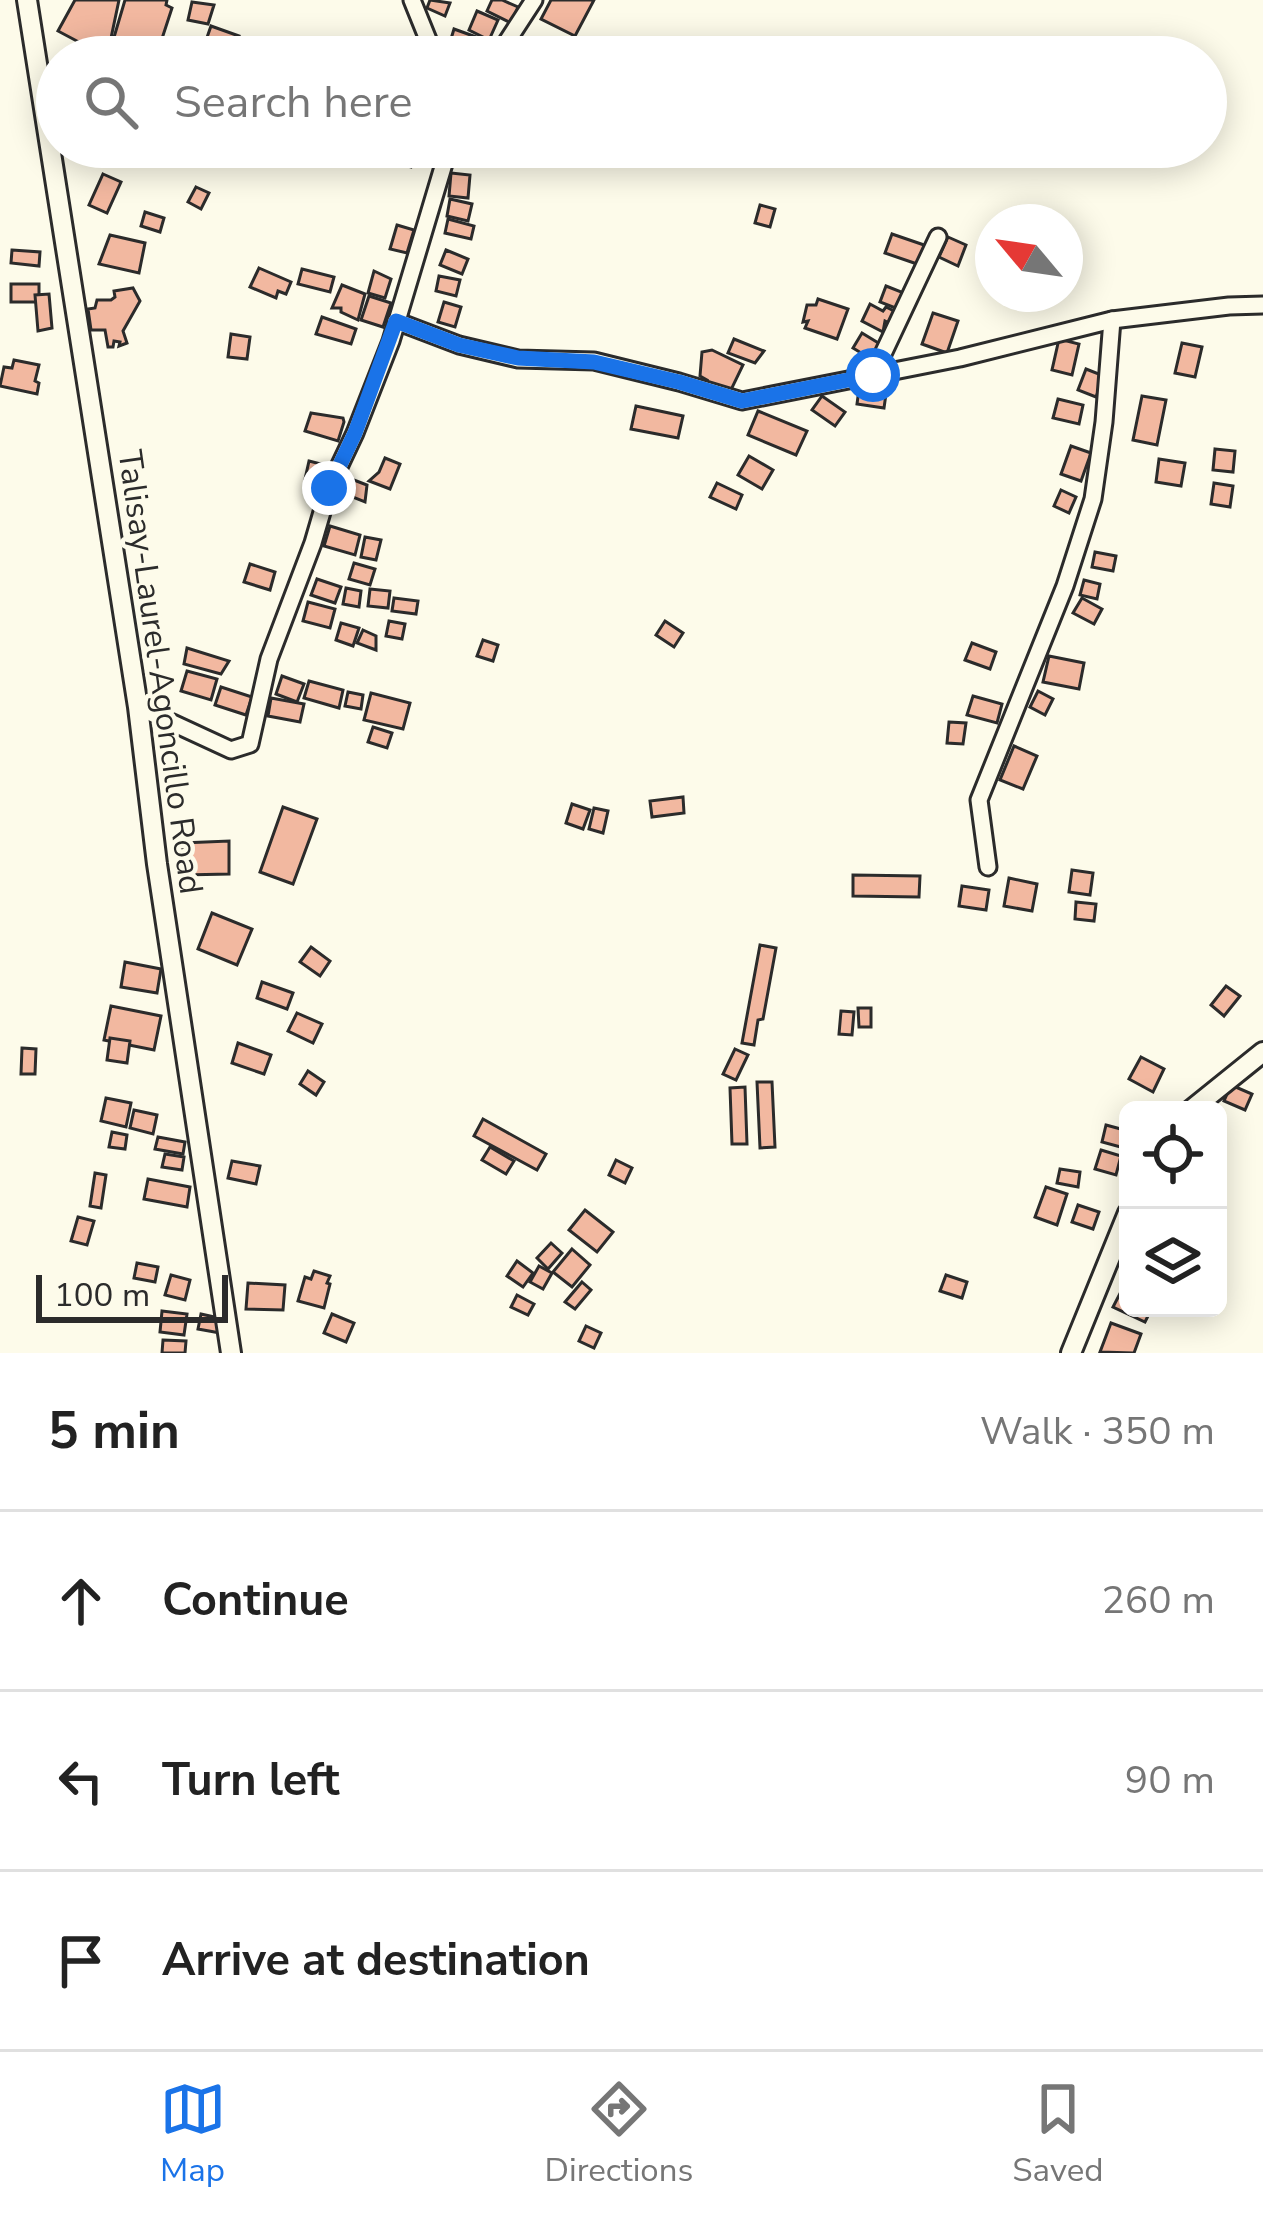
<!DOCTYPE html>
<html lang="en">
<head>
<meta charset="utf-8">
<style>
	:root { --surface:#fff; --page:#f2f2f2; --text:#222; --muted:#767676; --line:#e0e0e0; --accent:#1a73e8 }
	body { margin:0; font-family:"Nunito Sans",sans-serif; background:var(--page); color:var(--text) }
	.controls { position:absolute; right:36px; bottom:36px; display:grid; overflow:hidden; border-radius:18px; box-shadow:0 6px 30px #0003 }
	.controls button { width:108px; height:108px; display:grid; place-items:center; padding:0; border:0; border-bottom:3px solid var(--line); background:var(--surface); color:var(--text); font:60px sans-serif }
	.compass { position:absolute; left:975px; top:204px; width:108px; height:108px; border-radius:50%; background:var(--surface); box-shadow:0 6px 30px #0003; rotate:299deg }
	.scale { position:absolute; left:36px; bottom:30px; width:192px; box-sizing:border-box; padding-left:12px; border:6px solid #2b2b2b; border-top:0; font-size:33px; line-height:42px; white-space:nowrap; color:#2b2b2b; -webkit-text-stroke:9px #fdfbea; paint-order:stroke }
	.stop { position:absolute; width:36px; height:36px; margin:-27px; border:9px solid #1a73e8; border-radius:50%; background:#fff }
	.stop.end { background:#1a73e8; border-color:#fff; box-shadow:0 3px 12px #0008 }
	.list { margin:0; padding:0; list-style:none }
	h2 { display:flex; justify-content:space-between; align-items:center; height:156px; margin:0; padding:0 48px; font-size:51px }
	h2 small { font-size:39px; font-weight:400; color:var(--muted) }
	.list li { display:grid; grid-template-columns:78px 1fr auto; gap:36px; align-items:center; box-sizing:border-box; height:180px; padding:0 48px; border-top:3px solid var(--line) }
	.list b { display:block; font-size:45px; white-space:nowrap }
	.list em { font-size:39px; font-style:normal; color:var(--muted) }
	.icon { flex:none; width:66px; height:66px; fill:none; stroke:currentColor; stroke-width:2; stroke-linecap:round; stroke-linejoin:round }
	.map { position:relative; flex:none; width:1263px; height:1353px; overflow:hidden }
	.search { position:absolute; background:var(--surface); box-shadow:0 6px 30px #0003; left:36px; right:36px; top:36px; height:132px; display:flex; align-items:center; gap:30px; box-sizing:border-box; padding:0 42px; border-radius:66px; color:var(--muted); font-size:45px }
	.sheet { height:696px; background:var(--surface) }
	nav { display:flex; justify-content:space-around; align-items:center; box-sizing:border-box; height:168px; border-top:3px solid var(--line); background:var(--surface); font-size:33px; color:var(--muted) }
	nav a { display:grid; justify-items:center; gap:6px }
	nav .on { color:var(--accent) }
	.map>svg:first-child { display:block }
</style>
</head>
<body>
<div class="map">
<svg width="1263" height="1353" viewBox="0 0 1263 1353">
	<rect width="100%" height="100%" fill="#fdfbea"/>
	<g fill="#f2b8a0" stroke="#2b2b2b" stroke-width="3">
		<path d="M 75,0 L 119,0 L 107,57 L 58,31 Z"/>
		<path d="M 125,0 L 167,0 L 166,5 L 172,8 L 156,57 L 112,44 Z"/>
		<path d="M 430,0 L 450,3 L 445,16 L 427,8 Z"/>
		<path d="M 492,0 L 502,0 L 518,7 L 511,23 L 487,11 Z"/>
		<path d="M 551,0 L 594,0 L 575,36 L 541,19 Z"/>
		<path d="M 192,2 L 214,5 L 208,24 L 188,20 Z"/>
		<path d="M 477,11 L 498,20 L 489,40 L 469,30 Z"/>
		<path d="M 211,26 L 239,36 L 232,57 L 203,49 Z"/>
		<path d="M 454,29 L 490,42 L 485,57 L 466,57 L 447,52 Z"/>
		<path d="M 387,147 L 416,152 L 411,167 L 384,160 Z"/>
		<path d="M 451,173 L 470,175 L 468,198 L 449,196 Z"/>
		<path d="M 103,174 L 121,182 L 107,213 L 89,205 Z"/>
		<path d="M 196,187 L 209,193 L 201,209 L 188,202 Z"/>
		<path d="M 450,199 L 472,204 L 468,221 L 447,216 Z"/>
		<path d="M 760,205 L 775,209 L 770,227 L 755,223 Z"/>
		<path d="M 145,212 L 164,218 L 160,232 L 141,226 Z"/>
		<path d="M 448,219 L 474,226 L 471,239 L 445,233 Z"/>
		<path d="M 397,225 L 414,230 L 407,253 L 390,249 Z"/>
		<path d="M 892,234 L 927,246 L 920,265 L 885,253 Z"/>
		<path d="M 110,235 L 145,243 L 139,273 L 99,264 Z"/>
		<path d="M 948,237 L 966,245 L 958,266 L 939,257 Z"/>
		<path d="M 12,250 L 40,252 L 39,266 L 11,263 Z"/>
		<path d="M 446,250 L 468,259 L 462,274 L 440,265 Z"/>
		<path d="M 259,268 L 291,282 L 286,294 L 278,291 L 276,298 L 250,287 Z"/>
		<path d="M 302,269 L 334,277 L 330,292 L 298,284 Z"/>
		<path d="M 374,271 L 391,279 L 385,298 L 368,293 Z"/>
		<path d="M 439,276 L 460,280 L 456,296 L 436,291 Z"/>
		<rect x="11" y="284" width="28" height="18"/>
		<path d="M 342,285 L 365,294 L 358,320 L 341,312 L 341,308 L 332,308 Z"/>
		<path d="M 886,286 L 904,293 L 898,309 L 880,302 Z"/>
		<path d="M 133,288 L 140,301 L 123,331 L 127,343 L 119,346 L 120,342 L 114,341 L 113,347 L 108,347 L 105,330 L 91,330 L 88,309 L 95,308 L 97,300 L 111,300 L 115,297 L 114,291 Z"/>
		<path d="M 49,294 L 52,328 L 38,331 L 35,295 Z"/>
		<path d="M 369,296 L 391,303 L 383,327 L 361,320 Z"/>
		<path d="M 818,299 L 848,309 L 837,339 L 805,328 L 808,321 L 803,322 L 807,305 L 816,305 Z"/>
		<path d="M 444,302 L 461,307 L 455,327 L 438,322 Z"/>
		<path d="M 870,304 L 883,311 L 886,307 L 894,311 L 891,324 L 885,321 L 883,332 L 862,321 Z"/>
		<path d="M 933,313 L 958,321 L 947,353 L 922,344 Z"/>
		<path d="M 322,317 L 356,329 L 351,344 L 316,334 Z"/>
		<path d="M 862,333 L 885,347 L 876,362 L 853,348 Z"/>
		<path d="M 231,334 L 250,337 L 247,359 L 228,357 Z"/>
		<path d="M 734,339 L 764,351 L 755,363 L 728,353 Z"/>
		<path d="M 1059,339 L 1079,344 L 1072,375 L 1052,370 Z"/>
		<path d="M 1182,343 L 1202,347 L 1195,377 L 1175,373 Z"/>
		<path d="M 712,350 L 743,365 L 729,394 L 704,385 L 707,380 L 700,376 L 702,352 Z"/>
		<path d="M 14,360 L 39,365 L 35,381 L 39,383 L 37,394 L 0,386 L 4,367 L 12,368 Z"/>
		<path d="M 1086,369 L 1104,376 L 1096,397 L 1078,390 Z"/>
		<path d="M 859,389 L 886,394 L 884,408 L 857,404 Z"/>
		<path d="M 822,396 L 845,412 L 835,426 L 812,410 Z"/>
		<path d="M 1142,396 L 1166,400 L 1157,445 L 1133,440 Z"/>
		<path d="M 1058,399 L 1083,405 L 1079,424 L 1053,418 Z"/>
		<path d="M 636,406 L 683,416 L 678,438 L 631,429 Z"/>
		<path d="M 758,411 L 807,431 L 796,455 L 748,435 Z"/>
		<path d="M 311,413 L 343,418 L 344,422 L 338,441 L 305,431 Z"/>
		<path d="M 1071,446 L 1091,453 L 1081,481 L 1061,474 Z"/>
		<path d="M 1215,449 L 1235,451 L 1233,472 L 1213,470 Z"/>
		<path d="M 749,456 L 773,470 L 762,489 L 738,475 Z"/>
		<path d="M 385,458 L 400,464 L 390,489 L 369,481 L 379,472 Z"/>
		<path d="M 1159,459 L 1185,463 L 1181,486 L 1156,482 Z"/>
		<path d="M 309,461 L 325,465 L 322,482 L 305,479 Z"/>
		<path d="M 346,477 L 367,485 L 365,502 L 340,492 Z"/>
		<path d="M 717,483 L 742,495 L 736,509 L 710,497 Z"/>
		<path d="M 1214,483 L 1233,486 L 1230,507 L 1211,504 Z"/>
		<path d="M 1061,490 L 1076,497 L 1069,513 L 1054,506 Z"/>
		<path d="M 330,526 L 360,535 L 355,555 L 324,546 Z"/>
		<path d="M 365,537 L 381,540 L 376,560 L 361,557 Z"/>
		<path d="M 1095,552 L 1116,556 L 1113,571 L 1092,567 Z"/>
		<path d="M 354,563 L 375,569 L 370,585 L 349,579 Z"/>
		<path d="M 250,564 L 275,572 L 270,590 L 244,582 Z"/>
		<path d="M 317,579 L 341,587 L 335,603 L 311,595 Z"/>
		<path d="M 1084,580 L 1100,584 L 1097,599 L 1080,595 Z"/>
		<path d="M 346,588 L 361,591 L 359,607 L 343,604 Z"/>
		<path d="M 370,589 L 390,591 L 388,608 L 368,606 Z"/>
		<path d="M 394,598 L 418,601 L 416,614 L 392,611 Z"/>
		<path d="M 1082,598 L 1102,609 L 1094,624 L 1073,613 Z"/>
		<path d="M 308,602 L 335,609 L 330,628 L 303,621 Z"/>
		<path d="M 389,621 L 405,624 L 402,639 L 386,636 Z"/>
		<path d="M 665,621 L 683,633 L 674,647 L 656,635 Z"/>
		<path d="M 341,623 L 359,628 L 353,646 L 336,640 Z"/>
		<path d="M 363,630 L 376,636 L 376,650 L 357,643 Z"/>
		<path d="M 483,640 L 498,645 L 493,661 L 477,656 Z"/>
		<path d="M 972,643 L 996,652 L 990,669 L 965,660 Z"/>
		<path d="M 187,648 L 229,661 L 221,674 L 184,664 Z"/>
		<path d="M 1049,656 L 1084,663 L 1079,689 L 1043,682 Z"/>
		<path d="M 187,671 L 217,679 L 211,700 L 181,691 Z"/>
		<path d="M 282,676 L 304,684 L 297,702 L 276,694 Z"/>
		<path d="M 309,681 L 343,690 L 339,708 L 304,698 Z"/>
		<path d="M 221,687 L 252,697 L 246,715 L 215,705 Z"/>
		<path d="M 1038,691 L 1053,699 L 1045,715 L 1030,707 Z"/>
		<path d="M 348,692 L 363,695 L 361,709 L 345,706 Z"/>
		<path d="M 371,693 L 410,703 L 403,729 L 364,720 Z"/>
		<path d="M 973,696 L 1002,704 L 997,723 L 967,715 Z"/>
		<path d="M 271,698 L 304,704 L 300,722 L 268,716 Z"/>
		<path d="M 949,722 L 966,723 L 963,744 L 947,743 Z"/>
		<path d="M 373,727 L 392,733 L 387,748 L 368,742 Z"/>
		<path d="M 1014,746 L 1037,756 L 1023,789 L 1000,780 Z"/>
		<path d="M 683,797 L 684,813 L 652,817 L 650,801 Z"/>
		<path d="M 572,804 L 590,810 L 583,829 L 566,823 Z"/>
		<path d="M 283,807 L 317,819 L 293,884 L 260,872 Z"/>
		<path d="M 594,808 L 608,811 L 603,833 L 589,829 Z"/>
		<path d="M 229,841 L 229,874 L 183,875 L 182,843 Z"/>
		<path d="M 1072,870 L 1093,873 L 1090,895 L 1069,892 Z"/>
		<path d="M 853,875 L 920,876 L 919,897 L 853,896 Z"/>
		<path d="M 1009,878 L 1037,884 L 1032,911 L 1004,906 Z"/>
		<path d="M 962,886 L 989,890 L 986,910 L 959,906 Z"/>
		<path d="M 1076,902 L 1096,904 L 1094,921 L 1075,919 Z"/>
		<path d="M 212,913 L 252,929 L 237,965 L 198,949 Z"/>
		<path d="M 760,945 L 776,948 L 763,1019 L 758,1020 L 754,1045 L 742,1043 Z"/>
		<path d="M 311,947 L 330,961 L 320,976 L 300,962 Z"/>
		<path d="M 125,962 L 161,969 L 157,993 L 121,987 Z"/>
		<path d="M 262,982 L 293,993 L 287,1009 L 257,998 Z"/>
		<path d="M 1226,986 L 1240,996 L 1224,1016 L 1211,1005 Z"/>
		<path d="M 111,1006 L 161,1016 L 154,1050 L 104,1040 Z"/>
		<path d="M 858,1008 L 871,1008 L 871,1027 L 859,1027 Z"/>
		<path d="M 841,1011 L 854,1012 L 852,1035 L 839,1034 Z"/>
		<path d="M 297,1013 L 322,1024 L 313,1043 L 288,1031 Z"/>
		<path d="M 110,1038 L 130,1041 L 127,1063 L 107,1060 Z"/>
		<path d="M 238,1043 L 271,1055 L 264,1074 L 232,1063 Z"/>
		<path d="M 22,1048 L 36,1049 L 35,1074 L 21,1074 Z"/>
		<path d="M 735,1049 L 748,1055 L 736,1080 L 723,1074 Z"/>
		<path d="M 1141,1057 L 1164,1069 L 1153,1092 L 1129,1079 Z"/>
		<path d="M 308,1071 L 324,1082 L 316,1095 L 300,1084 Z"/>
		<path d="M 757,1082 L 772,1082 L 775,1147 L 760,1148 Z"/>
		<path d="M 1231,1085 L 1252,1094 L 1245,1110 L 1224,1101 Z"/>
		<path d="M 745,1087 L 747,1144 L 732,1144 L 730,1088 Z"/>
		<path d="M 106,1098 L 131,1103 L 126,1127 L 101,1121 Z"/>
		<path d="M 134,1110 L 157,1115 L 153,1134 L 130,1128 Z"/>
		<path d="M 483,1119 L 546,1154 L 537,1170 L 474,1136 Z"/>
		<path d="M 1106,1125 L 1128,1131 L 1128,1149 L 1102,1142 Z"/>
		<path d="M 112,1132 L 127,1135 L 125,1149 L 109,1147 Z"/>
		<path d="M 158,1137 L 185,1142 L 183,1154 L 155,1149 Z"/>
		<path d="M 490,1147 L 514,1161 L 506,1174 L 482,1160 Z"/>
		<path d="M 1101,1150 L 1121,1156 L 1116,1175 L 1095,1169 Z"/>
		<path d="M 165,1154 L 184,1157 L 182,1170 L 162,1167 Z"/>
		<path d="M 616,1160 L 632,1168 L 625,1183 L 609,1175 Z"/>
		<path d="M 232,1161 L 260,1166 L 256,1184 L 228,1178 Z"/>
		<path d="M 1060,1169 L 1080,1172 L 1078,1187 L 1057,1183 Z"/>
		<path d="M 95,1173 L 106,1175 L 101,1208 L 90,1206 Z"/>
		<path d="M 148,1179 L 190,1187 L 187,1207 L 144,1199 Z"/>
		<path d="M 1046,1187 L 1067,1194 L 1057,1225 L 1035,1217 Z"/>
		<path d="M 1078,1205 L 1099,1212 L 1093,1229 L 1072,1222 Z"/>
		<path d="M 585,1210 L 613,1232 L 597,1252 L 569,1230 Z"/>
		<path d="M 78,1217 L 94,1221 L 87,1245 L 71,1241 Z"/>
		<path d="M 551,1243 L 562,1253 L 548,1269 L 537,1258 Z"/>
		<path d="M 572,1249 L 590,1265 L 572,1287 L 553,1272 Z"/>
		<path d="M 517,1261 L 533,1273 L 523,1287 L 507,1276 Z"/>
		<path d="M 137,1263 L 158,1267 L 155,1282 L 134,1278 Z"/>
		<path d="M 539,1266 L 552,1273 L 543,1289 L 530,1282 Z"/>
		<path d="M 314,1271 L 330,1276 L 327,1283 L 330,1284 L 324,1308 L 298,1301 L 305,1277 L 311,1279 Z"/>
		<path d="M 171,1275 L 190,1280 L 185,1300 L 165,1295 Z"/>
		<path d="M 946,1275 L 967,1282 L 962,1298 L 940,1291 Z"/>
		<path d="M 1128,1278 L 1128,1308 L 1152,1308 L 1145,1322 L 1113,1307 Z"/>
		<path d="M 582,1282 L 591,1290 L 575,1309 L 565,1302 Z"/>
		<path d="M 248,1283 L 285,1285 L 283,1310 L 246,1309 Z"/>
		<path d="M 517,1295 L 534,1304 L 528,1315 L 511,1307 Z"/>
		<path d="M 162,1311 L 187,1314 L 184,1335 L 160,1332 Z"/>
		<path d="M 201,1314 L 223,1319 L 220,1333 L 198,1329 Z"/>
		<path d="M 332,1314 L 354,1323 L 346,1342 L 324,1333 Z"/>
		<path d="M 1111,1323 L 1141,1334 L 1134,1353 L 1100,1352 Z"/>
		<path d="M 586,1326 L 601,1333 L 594,1348 L 579,1341 Z"/>
		<path d="M 163,1340 L 186,1341 L 185,1353 L 162,1353 Z"/>
	</g>
	<g fill="none" stroke-linecap="round" stroke-linejoin="round">
		<g stroke="#2b2b2b" stroke-width="21">
			<g id="minor">
				<path d="M 412,0 L 435,57"/>
				<path d="M 497,57 L 534,0"/>
				<path d="M 396,321 L 459,345 L 518,359 L 594,361 L 679,382 L 742,401 L 960,358 L 1112,320 L 1229,306 L 1263,305"/>
				<path d="M 873,375 L 938,237"/>
				<path d="M 138,707 L 231,750 L 250,744 L 269,659 L 313,543 L 329,488 L 355,433 L 391,341 L 449,147"/>
				<path d="M 988,867 L 979,800 L 1065,586 L 1093,499 L 1104,422 L 1112,320"/>
			</g>
		</g>
		<g stroke="#2b2b2b" stroke-width="24">
			<g id="major">
				<path d="M 27,0 L 138,707 L 157,864 L 231,1353"/>
				<path d="M 1191,1110 L 1263,1052"/>
				<path d="M 1071,1353 L 1128,1213"/>
			</g>
		</g>
		<g stroke="#6a6964" stroke-width="3" stroke-dasharray="9 6" stroke-linecap="butt">
			<path d="M 545,147 L 565,156"/>
			<path d="M 457,166 L 485,160 L 518,147"/>
		</g>
		<use href="#minor" stroke="#fdfbea" stroke-width="15"/>
		<use href="#major" stroke="#fdfbea" stroke-width="18"/>
	</g>
	<g fill="none" stroke-linecap="round" stroke-linejoin="round">
		<path stroke="#1a73e8" stroke-width="15" d="M 329,488 L 355,433 L 396,321 L 459,345 L 518,358 L 594,362 L 679,382 L 742,401 L 873,375"/>
	</g>
	<g text-anchor="middle" dominant-baseline="central" stroke-width="9" stroke-linejoin="round" paint-order="stroke">
		<g font-size="33" fill="#2b2b2b" stroke="#fdfbea">
			<text transform="translate(160 672) rotate(82)">Talisay-Laurel-Agoncillo Road</text>
		</g>
	</g>
</svg>
<div class="controls">
<button><svg class="icon" aria-label="locate" viewBox="0 0 24 24"><circle cx="12" cy="12" r="6"/><path d="M12 2v4M12 18v4M2 12h4M18 12h4"/></svg></button>
<button><svg class="icon" aria-label="layers" viewBox="0 0 24 24"><path d="M12 4l9 5-9 5-9-5zM3 14l9 5 9-5"/></svg></button>
</div>
<svg class="compass" viewBox="-18 -18 36 36"><path d="M0-13l5 13h-10z" fill="#e53935"/><path d="M0 13l5-13h-10z" fill="#767676"/></svg>
<div class="scale">100 m</div>
<div class="stop" style="left:873px;top:375px"></div>
<div class="stop end" style="left:329px;top:488px"></div>
<div class="search"><svg class="icon" aria-label="search" viewBox="0 0 24 24"><circle cx="10" cy="10" r="6"/><path d="M15 15l6 6"/></svg>Search here</div>
</div>
<section class="sheet">
<h2>5 min<small>Walk · 350 m</small></h2>
<ul class="list">
<li><svg class="icon" aria-label="ahead" viewBox="0 0 24 24"><path d="M12 20V5M6 11l6-6 6 6"/></svg><div><b>Continue</b></div><em>260 m</em></li>
<li><svg class="icon" aria-label="left" viewBox="0 0 24 24"><path d="M17 20v-9H6M10 6l-5 5 5 5"/></svg><div><b>Turn left</b></div><em>90 m</em></li>
<li><svg class="icon" aria-label="arrive" viewBox="0 0 24 24"><path d="M6 21V4h12l-3 4 3 4H6"/></svg><div><b>Arrive at destination</b></div></li>
</ul>
</section>
<nav>
<a class="on"><svg class="icon" aria-label="map" viewBox="0 0 24 24"><path d="M3 6l6-2 6 2 6-2v14l-6 2-6-2-6 2zM9 4v14M15 6v14"/></svg>Map</a>
<a><svg class="icon" aria-label="directions" viewBox="0 0 24 24"><path d="M12 3l9 9-9 9-9-9zM9 14v-3h6M13 9l2 2-2 2"/></svg>Directions</a>
<a><svg class="icon" aria-label="saved" viewBox="0 0 24 24"><path d="M7 4h10v16l-5-4-5 4z"/></svg>Saved</a>
</nav>
</body>
</html>
